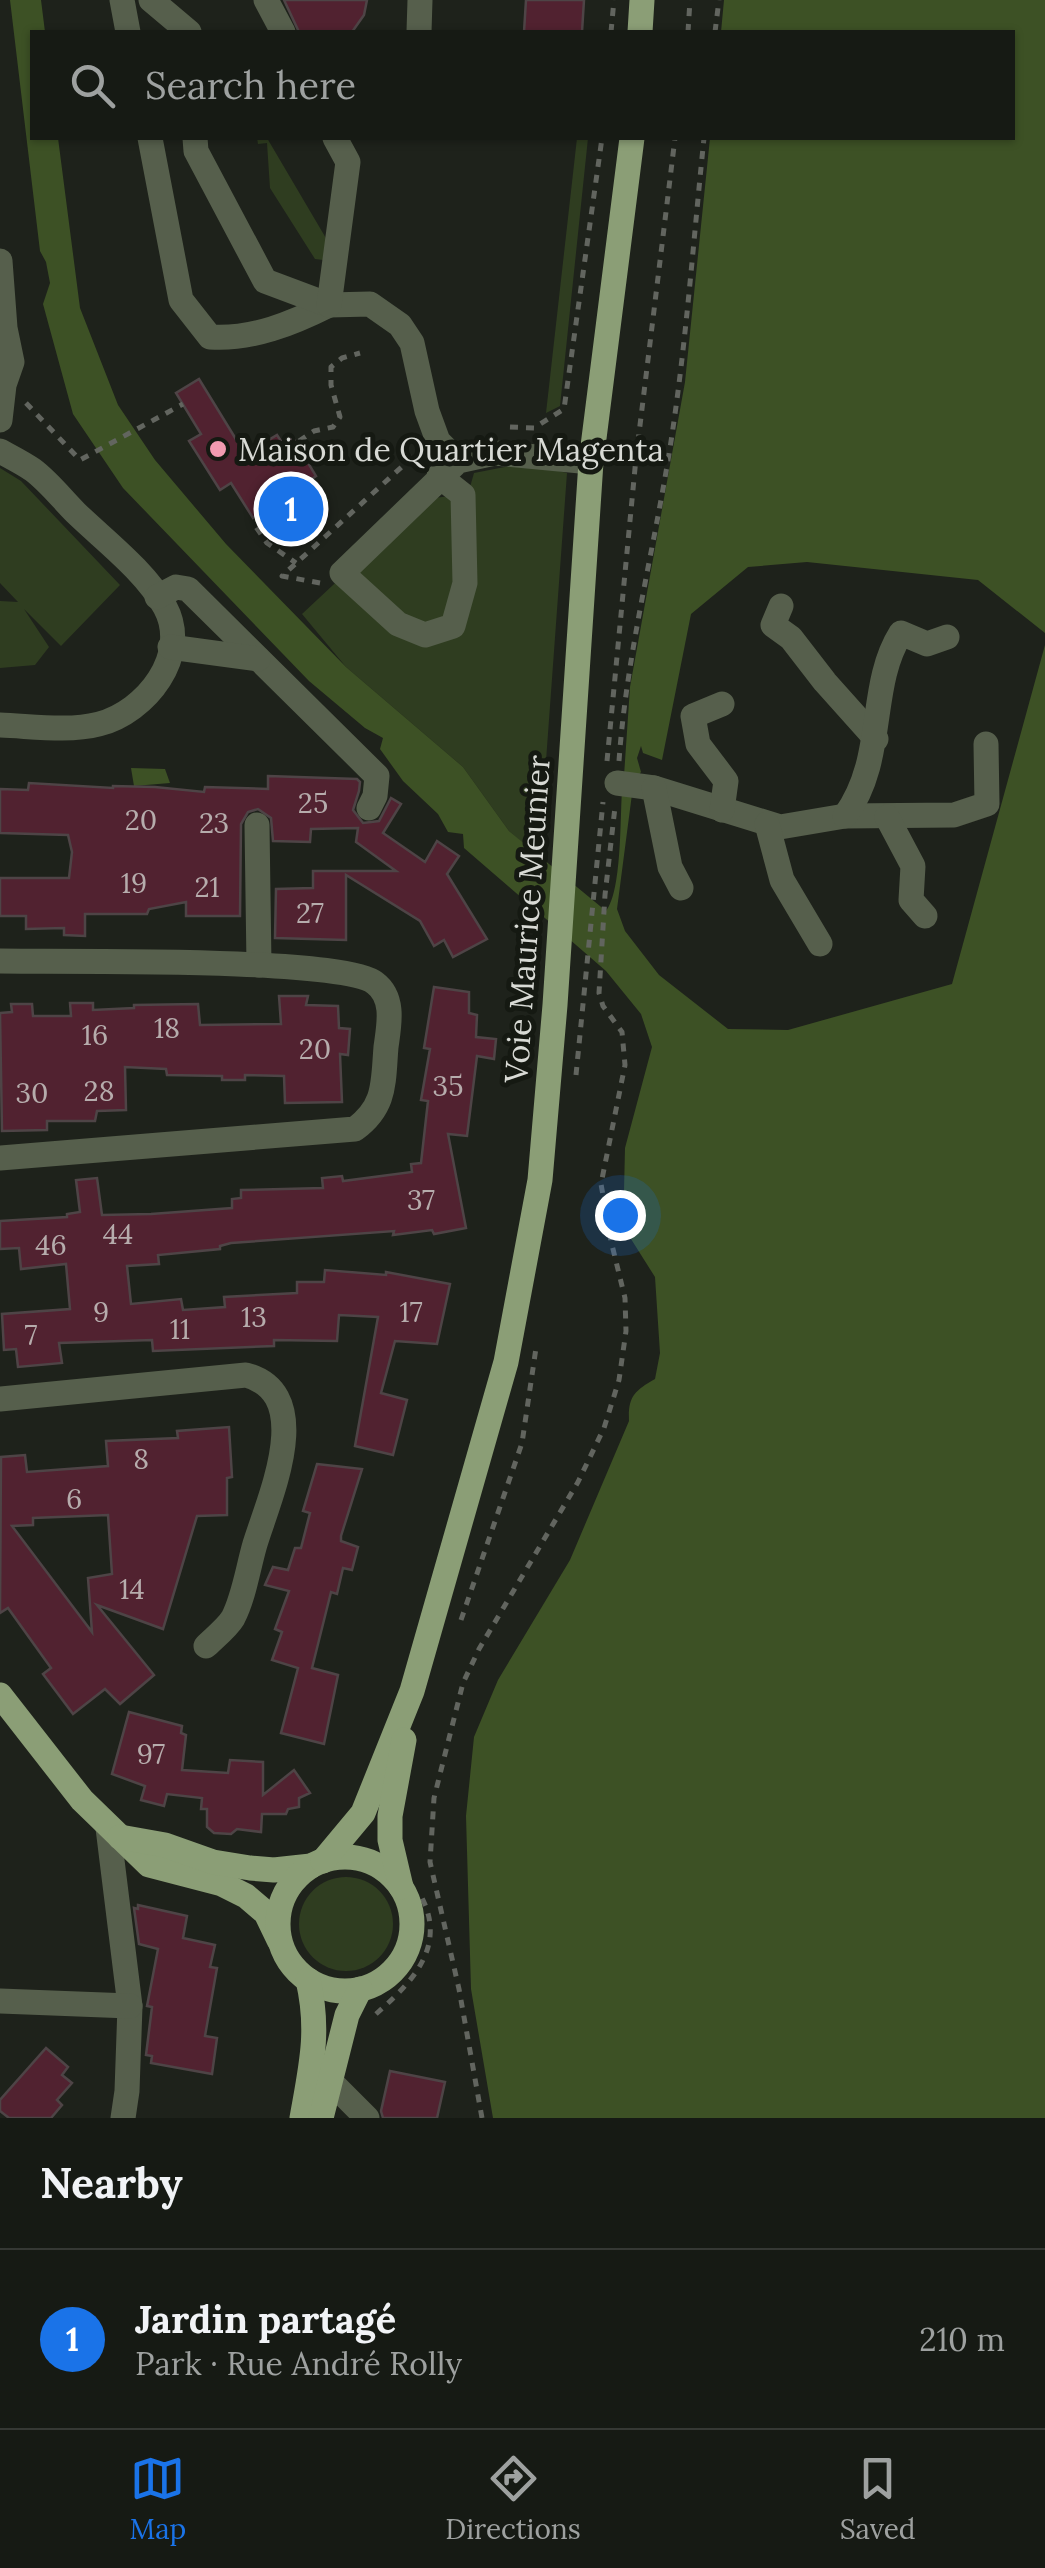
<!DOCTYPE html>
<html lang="en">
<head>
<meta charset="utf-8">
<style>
	:root { --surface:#161a14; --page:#1f231d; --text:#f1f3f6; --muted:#9ea1a0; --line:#353834; --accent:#1a73e8 }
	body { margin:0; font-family:Lora,serif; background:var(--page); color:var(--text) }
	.you { position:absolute; left:620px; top:1215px; width:35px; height:35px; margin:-25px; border:8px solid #fff; border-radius:50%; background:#1a73e8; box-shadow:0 0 0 15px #1a73e833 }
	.badge { display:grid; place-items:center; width:65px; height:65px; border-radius:50%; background:var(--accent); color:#fff; font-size:32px; font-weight:700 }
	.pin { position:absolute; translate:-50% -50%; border:5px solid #fff; box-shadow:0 2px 10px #0006 }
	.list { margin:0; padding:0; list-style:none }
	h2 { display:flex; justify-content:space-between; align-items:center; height:130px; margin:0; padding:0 40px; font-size:42px }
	h2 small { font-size:32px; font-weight:400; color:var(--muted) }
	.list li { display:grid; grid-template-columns:65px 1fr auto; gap:30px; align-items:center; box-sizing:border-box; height:180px; padding:0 40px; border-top:2px solid var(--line) }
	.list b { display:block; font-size:38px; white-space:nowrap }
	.list p { margin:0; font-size:32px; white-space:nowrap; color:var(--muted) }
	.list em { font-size:32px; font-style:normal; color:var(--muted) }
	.icon { flex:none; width:55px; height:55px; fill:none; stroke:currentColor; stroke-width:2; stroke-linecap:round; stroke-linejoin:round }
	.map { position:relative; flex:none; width:1045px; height:2118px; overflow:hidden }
	.search { position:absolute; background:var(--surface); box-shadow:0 2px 8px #0004; left:30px; right:30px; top:30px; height:110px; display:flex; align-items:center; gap:25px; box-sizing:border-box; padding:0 35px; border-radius:0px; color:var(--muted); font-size:38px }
	.sheet { height:310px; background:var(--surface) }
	nav { display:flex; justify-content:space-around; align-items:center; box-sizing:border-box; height:140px; border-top:2px solid var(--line); background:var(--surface); font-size:28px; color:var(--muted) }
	nav a { display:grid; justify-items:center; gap:5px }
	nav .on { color:var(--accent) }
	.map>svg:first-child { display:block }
</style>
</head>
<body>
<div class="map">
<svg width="1045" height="2118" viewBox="0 0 1045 2118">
	<rect width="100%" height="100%" fill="#1e221b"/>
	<g fill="#2f3d20">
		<path d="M 257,138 L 267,138 L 340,262 L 315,259 L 270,188 L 267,143 L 258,144 Z"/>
		<path d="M 577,138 L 588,138 L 560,406 L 546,413 Z"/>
		<path d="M 525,463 L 567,473 L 539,857 L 509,831 L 463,767 L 346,667 L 302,614 L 425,499 L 468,494 L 474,473 Z"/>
		<path d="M 0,468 L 21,481 L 120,585 L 61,646 L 24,609 L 49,647 L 35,665 L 0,668 L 0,601 L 18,602 L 0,583 Z"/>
		<path d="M 311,480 L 329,500 L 268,538 L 253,518 Z"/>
		<circle cx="346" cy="1924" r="47"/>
	</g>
	<g fill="#3d5125">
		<path d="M 10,0 L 41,0 L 45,32 L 32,32 L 32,138 L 58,138 L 80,308 L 118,405 L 155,460 L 226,544 L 346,667 L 463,767 L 509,831 L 606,911 C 622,891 620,819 622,791 L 632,794 L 617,909 L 625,931 L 659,975 L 728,1029 L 788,1030 L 952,984 L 1045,645 L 1045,2118 L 493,2118 L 471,1989 L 466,1816 L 474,1737 L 498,1680 L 570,1560 L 629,1421 C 628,1397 634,1391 655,1379 L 660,1353 L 655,1277 L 631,1239 L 624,1191 L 625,1148 L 652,1047 L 641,1014 L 606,971 L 464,848 L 463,834 L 448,832 L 438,814 L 403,781 L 380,749 L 383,738 L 365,728 L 309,681 L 123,488 L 73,414 L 43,304 L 50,283 L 46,262 L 40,251 Z"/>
		<path d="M 724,0 L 1045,0 L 1045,633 L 978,580 L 807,562 L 748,567 L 691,614 L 662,760 L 643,753 L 641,746 L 637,758 L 641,772 L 635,780 L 624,776 L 630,687 L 685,382 L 710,138 L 1012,138 L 1012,32 L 721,32 Z"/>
		<path d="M 131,768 L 165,769 L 170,783 L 134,786 Z"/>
	</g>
	<g fill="#512230" stroke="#4e4446" stroke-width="2.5" fill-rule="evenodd">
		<path d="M 284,0 L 367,0 L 364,15 L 352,32 L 299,32 Z"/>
		<path d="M 526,0 L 584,0 L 582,32 L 524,32 Z"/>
		<path d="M 199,379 L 245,454 L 277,435 L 283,444 L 293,438 L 316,476 L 253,518 L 231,483 L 220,490 L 189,441 L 201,434 L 176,393 Z"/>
		<path d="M 268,776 L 357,779 L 360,782 L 359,791 L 353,810 L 363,823 L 379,821 L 391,798 L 401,804 L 383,833 L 425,862 L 437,841 L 459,856 L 447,874 L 487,939 L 453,957 L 444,940 L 434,946 L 420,921 L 346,875 L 346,940 L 275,938 L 276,889 L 313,888 L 313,871 L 396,871 L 356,842 L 358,828 L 311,829 L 310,842 L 273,841 L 271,818 L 258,809 L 248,812 L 241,824 L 240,916 L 186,916 L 186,902 L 149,909 L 147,914 L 85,914 L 85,936 L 64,935 L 64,928 L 26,929 L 26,916 L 0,916 L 0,878 L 69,878 L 72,852 L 68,835 L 0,833 L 0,789 L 28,790 L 29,783 L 113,788 L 113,786 L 155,787 L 204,792 L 205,787 L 268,789 Z"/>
		<path d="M 434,987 L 469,992 L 469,1013 L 477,1015 L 476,1037 L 496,1039 L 494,1059 L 477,1056 L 467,1136 L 448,1134 L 466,1228 L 434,1234 L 432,1230 L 393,1235 L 394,1231 L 231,1243 L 220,1246 L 220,1249 L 158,1255 L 159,1264 L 127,1266 L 131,1304 L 181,1299 L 183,1310 L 225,1307 L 224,1297 L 297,1293 L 297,1282 L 324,1282 L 325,1270 L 386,1275 L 386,1272 L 450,1284 L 437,1344 L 395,1341 L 381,1393 L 407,1400 L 393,1455 L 355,1446 L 378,1317 L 339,1315 L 337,1341 L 274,1340 L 274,1346 L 153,1351 L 152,1340 L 59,1343 L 62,1363 L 18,1367 L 16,1349 L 4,1350 L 2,1314 L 70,1309 L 66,1264 L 21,1269 L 19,1248 L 0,1249 L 0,1221 L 67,1217 L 67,1214 L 80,1212 L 76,1180 L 97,1178 L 102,1215 L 151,1214 L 232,1208 L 232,1199 L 241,1198 L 241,1190 L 323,1188 L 322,1178 L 342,1176 L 343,1181 L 412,1172 L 411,1164 L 421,1163 L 428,1101 L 421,1100 L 430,1049 L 424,1048 Z"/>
		<path d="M 279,996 L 308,996 L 306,1005 L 338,1006 L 339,1028 L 350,1029 L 348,1055 L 340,1054 L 342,1102 L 285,1103 L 284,1076 L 245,1075 L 245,1080 L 222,1080 L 222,1076 L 167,1075 L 166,1069 L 125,1067 L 126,1110 L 97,1111 L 95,1121 L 47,1121 L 47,1130 L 2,1131 L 0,1013 L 12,1012 L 11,1004 L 32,1004 L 33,1016 L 71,1016 L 70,1003 L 93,1003 L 93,1010 L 134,1008 L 134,1005 L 198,1004 L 200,1025 L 281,1024 Z"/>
		<path d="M 229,1427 L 232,1477 L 227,1478 L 227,1515 L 197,1516 L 163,1629 L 97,1605 L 154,1675 L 120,1704 L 105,1689 L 73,1714 L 43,1674 L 51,1668 L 8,1608 L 0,1613 L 1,1457 L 25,1455 L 27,1472 L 108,1466 L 106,1441 L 178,1438 L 177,1431 ZM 108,1515 L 112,1574 L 88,1578 L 92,1632 L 12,1526 L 33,1525 L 33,1518 Z"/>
		<path d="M 317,1464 L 362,1469 L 341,1536 L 341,1541 L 358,1547 L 352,1570 L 343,1568 L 337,1594 L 331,1592 L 312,1668 L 338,1675 L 324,1744 L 281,1733 L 298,1668 L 272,1660 L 282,1632 L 275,1629 L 289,1591 L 265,1585 L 273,1567 L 288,1570 L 295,1548 L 301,1548 L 310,1513 L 303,1511 Z"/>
		<path d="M 129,1712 L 182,1726 L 181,1733 L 186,1735 L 182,1770 L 228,1773 L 230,1760 L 263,1762 L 263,1795 L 294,1770 L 310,1793 L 299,1798 L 299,1807 L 288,1809 L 286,1814 L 262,1814 L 261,1832 L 237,1829 L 231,1834 L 214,1833 L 207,1827 L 207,1809 L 201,1809 L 202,1798 L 167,1794 L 164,1806 L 141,1800 L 145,1786 L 112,1774 Z"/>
		<path d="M 138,1905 L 187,1916 L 183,1938 L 215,1945 L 210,1967 L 217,1968 L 205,2036 L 217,2038 L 212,2074 L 151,2063 L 152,2056 L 146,2055 L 152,2007 L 147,2006 L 158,1949 L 139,1944 L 134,1908 L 138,1909 Z"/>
		<path d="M 46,2048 L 68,2067 L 62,2075 L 72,2083 L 57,2100 L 62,2105 L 51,2118 L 9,2118 L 0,2111 L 0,2100 Z"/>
		<path d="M 390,2071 L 445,2082 L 437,2118 L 383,2118 L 381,2111 Z"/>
	</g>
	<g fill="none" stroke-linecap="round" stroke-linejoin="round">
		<g stroke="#62655f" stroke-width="5" stroke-dasharray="8 8" stroke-linecap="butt">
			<path d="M 611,32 L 614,0"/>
			<path d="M 688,32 L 690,0"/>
			<path d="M 715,32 L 719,0"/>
			<path d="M 26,403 L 80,460 L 183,404"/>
			<path d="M 510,427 L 534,428 L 564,409 L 602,138"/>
			<path d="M 299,441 L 314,431 L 333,427 L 340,417 L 331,385 L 331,367 L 342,358 L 360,353"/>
			<path d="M 268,507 L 274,513 L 256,527 L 267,543 L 296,563"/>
			<path d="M 320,583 L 282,576 L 417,453"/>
			<path d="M 607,761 L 636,458 L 675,138"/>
			<path d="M 619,761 C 627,648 657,539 673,428 C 687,332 694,234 704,138"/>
			<path d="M 576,1075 L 603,802"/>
			<path d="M 461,1620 L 522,1443 L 536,1348"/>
			<path d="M 376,2014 C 411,1983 448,1947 421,1896"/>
			<path d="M 482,2118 L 459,1989 L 430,1862 L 434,1798 L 463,1683 L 479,1649 L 578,1482 L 604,1428 L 619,1380 L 626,1331 L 625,1298 L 611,1241 L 601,1184 L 625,1065 L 622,1032 L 603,1006 L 599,993 L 605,895 L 615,807"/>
		</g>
		<g stroke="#565f4c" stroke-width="25">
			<path d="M 122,0 L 128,32"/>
			<path d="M 151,0 L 189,32"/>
			<path d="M 266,0 L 283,32"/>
			<path d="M 419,32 L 420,0"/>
			<path d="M 150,138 L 181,300 L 210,337 C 252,340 293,323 329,305"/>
			<path d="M 195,138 L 196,151 L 265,281 L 329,305 L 370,304 L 400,325 L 412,343 L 427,411 L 438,441 L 458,461"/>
			<path d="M 0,261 L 5,328 L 12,362 L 4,385 L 0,420"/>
			<path d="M 329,305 L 348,162 L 335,138"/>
			<path d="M 0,451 C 11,457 23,463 33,470 C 49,482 62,499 76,513 C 105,541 145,571 165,607 C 191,655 146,712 99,724 C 68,732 31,726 0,725"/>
			<path d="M 439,476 L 463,495 L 465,583 L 453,626 L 425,635 L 398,624 L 342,573 L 458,461 L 495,453 L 591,462"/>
			<path d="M 157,597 L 176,587 L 188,589 L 377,776 L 375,796 L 369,808"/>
			<path d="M 781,606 L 773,625 L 791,638 L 825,682 L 876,739"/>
			<path d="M 170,647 L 258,659"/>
			<path d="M 617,783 L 654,788 L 780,827 L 845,816 L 954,815 L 987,804 L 986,744"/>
			<path d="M 654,788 L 670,867 L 681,888"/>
			<path d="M 722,810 L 726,781 L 698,744 L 693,716 L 722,704"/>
			<path d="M 845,816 C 887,758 867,687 901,633 L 927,644 L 947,637"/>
			<path d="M 887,817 L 913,866 L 911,900 L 925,916"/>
			<path d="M 767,824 L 782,880 L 820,944"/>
			<path d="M 257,825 L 259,965"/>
			<path d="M 0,961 C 58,962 343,957 375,983 C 395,998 389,1025 386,1047 C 383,1083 386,1106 355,1129 L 0,1158"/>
			<path d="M 0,1399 L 246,1375 C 317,1394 269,1498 255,1544 C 248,1568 244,1597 233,1618 C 227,1628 214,1638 206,1646"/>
			<path d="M 108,1828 L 130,2006 L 127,2091 L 123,2118"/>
			<path d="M 0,2001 L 130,2006"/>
			<path d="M 329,2080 L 367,2118"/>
		</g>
		<g stroke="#8b9e76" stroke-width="25">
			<path d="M 640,32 L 642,0"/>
			<path d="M 0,1695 L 82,1800 L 149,1865 L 222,1884 L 246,1896 L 266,1913 L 279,1940"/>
			<path d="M 120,1837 L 165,1845 L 213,1862 L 250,1868 L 274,1870 L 311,1866"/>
			<circle cx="345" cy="1924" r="67"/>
			<path d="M 323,1861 L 363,1813 L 412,1691 L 506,1362 L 540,1180 L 555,1005 L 591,462 L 632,138"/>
			<path d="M 401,1887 L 390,1840 L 390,1816 L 404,1740"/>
			<path d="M 302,2118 C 311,2067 320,2031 308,1980"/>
			<path d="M 321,2118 L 347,2015 L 360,1989"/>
		</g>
	</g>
	<circle fill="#f29ab0" stroke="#151912" stroke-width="4" cx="218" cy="449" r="10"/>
	<g text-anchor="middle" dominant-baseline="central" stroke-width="10" stroke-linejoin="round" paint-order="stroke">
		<g font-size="28" fill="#b6acac">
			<text x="313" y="803">25</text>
			<text x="141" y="820">20</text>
			<text x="214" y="823">23</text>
			<text x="134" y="883">19</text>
			<text x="207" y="887">21</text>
			<text x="310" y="913">27</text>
			<text x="167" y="1028">18</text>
			<text x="95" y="1035">16</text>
			<text x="315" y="1049">20</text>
			<text x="448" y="1086">35</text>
			<text x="99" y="1091">28</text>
			<text x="32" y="1093">30</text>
			<text x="421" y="1200">37</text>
			<text x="118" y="1234">44</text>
			<text x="51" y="1245">46</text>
			<text x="101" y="1312">9</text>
			<text x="411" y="1312">17</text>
			<text x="254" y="1317">13</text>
			<text x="180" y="1329">11</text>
			<text x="31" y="1335">7</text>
			<text x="141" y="1459">8</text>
			<text x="74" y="1499">6</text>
			<text x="132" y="1589">14</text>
			<text x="151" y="1754">97</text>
		</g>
		<g font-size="32" fill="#d8dad5" stroke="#151912" text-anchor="start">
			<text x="238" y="449">Maison de Quartier Magenta</text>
		</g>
		<g font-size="32" fill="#d8dad5" stroke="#151912">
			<text transform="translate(527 919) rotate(-86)">Voie Maurice Meunier</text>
		</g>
	</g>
</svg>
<div class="you"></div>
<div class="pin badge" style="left:291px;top:509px">1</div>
<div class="search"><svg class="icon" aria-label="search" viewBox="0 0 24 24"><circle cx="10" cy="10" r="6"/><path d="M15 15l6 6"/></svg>Search here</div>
</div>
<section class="sheet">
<h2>Nearby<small></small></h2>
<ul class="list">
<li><span class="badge">1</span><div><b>Jardin partagé</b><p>Park · Rue André Rolly</p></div><em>210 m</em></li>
</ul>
</section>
<nav>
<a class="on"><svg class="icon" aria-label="map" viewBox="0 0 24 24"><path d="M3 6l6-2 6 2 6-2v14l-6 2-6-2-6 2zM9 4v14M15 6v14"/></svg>Map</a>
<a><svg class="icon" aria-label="directions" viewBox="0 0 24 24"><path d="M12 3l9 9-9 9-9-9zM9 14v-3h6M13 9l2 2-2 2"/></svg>Directions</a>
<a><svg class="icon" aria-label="saved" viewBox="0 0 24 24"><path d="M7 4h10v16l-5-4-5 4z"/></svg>Saved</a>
</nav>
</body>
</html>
